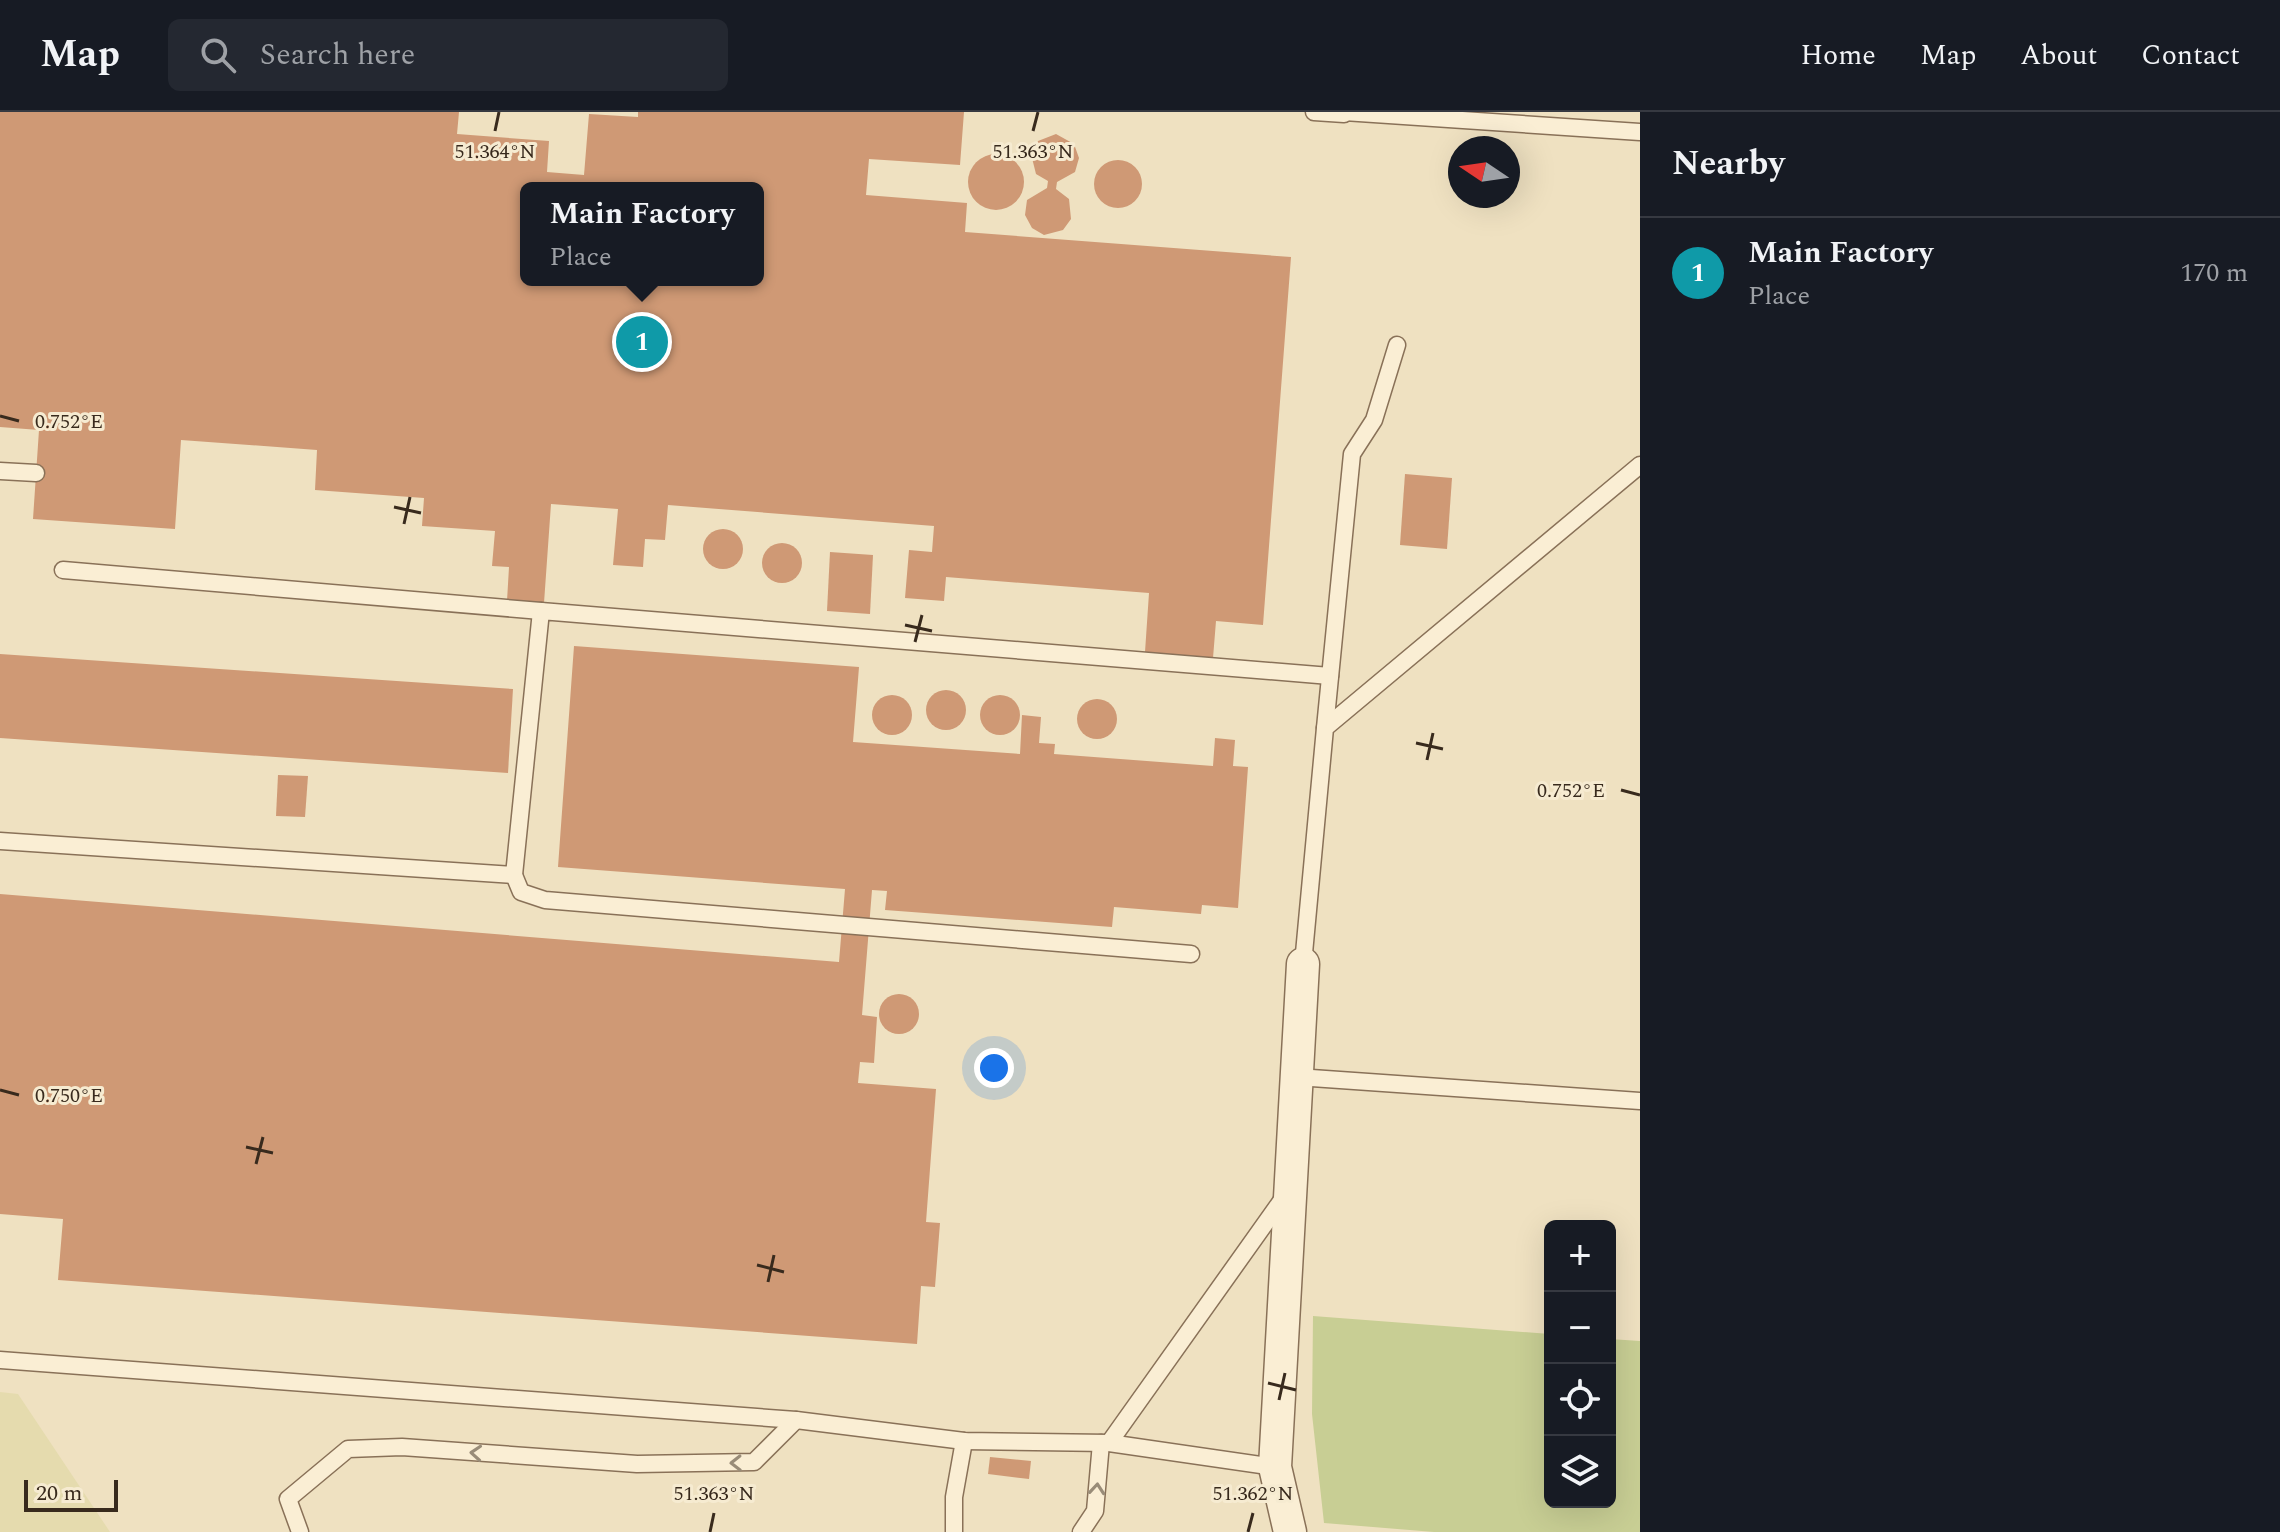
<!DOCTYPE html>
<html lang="en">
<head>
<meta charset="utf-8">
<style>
	:root { --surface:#171b24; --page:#242831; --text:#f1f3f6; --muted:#9ea1a6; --line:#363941; --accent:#0b8043 }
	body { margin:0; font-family:Spectral,serif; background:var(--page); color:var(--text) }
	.controls { position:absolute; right:24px; bottom:24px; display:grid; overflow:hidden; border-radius:12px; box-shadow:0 8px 32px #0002 }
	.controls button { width:72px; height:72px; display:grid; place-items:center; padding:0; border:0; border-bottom:2px solid var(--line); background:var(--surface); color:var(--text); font:40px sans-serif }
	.compass { position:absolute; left:1448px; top:24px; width:72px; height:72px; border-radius:50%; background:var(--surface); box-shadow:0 8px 32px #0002; rotate:283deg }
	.scale { position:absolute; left:24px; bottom:20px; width:94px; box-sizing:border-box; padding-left:8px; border:4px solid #382a1d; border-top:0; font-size:22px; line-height:28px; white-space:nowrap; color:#382a1d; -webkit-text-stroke:6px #f6ebd1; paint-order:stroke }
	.you { position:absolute; left:994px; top:956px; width:28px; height:28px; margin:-20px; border:6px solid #fff; border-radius:50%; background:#1a73e8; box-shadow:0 0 0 12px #1a73e833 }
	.badge { display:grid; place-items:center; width:52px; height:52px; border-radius:50%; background:var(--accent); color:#fff; font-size:26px; font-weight:700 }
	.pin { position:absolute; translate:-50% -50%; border:4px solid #fff; box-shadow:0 2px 8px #0006 }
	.popup { position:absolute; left:520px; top:70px; width:244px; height:104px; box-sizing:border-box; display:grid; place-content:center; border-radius:12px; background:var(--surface); filter:drop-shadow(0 2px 6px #0005); font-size:26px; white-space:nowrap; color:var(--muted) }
	.popup b { font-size:30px; color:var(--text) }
	.popup::after { content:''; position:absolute; left:50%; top:100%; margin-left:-16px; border:16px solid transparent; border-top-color:var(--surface) }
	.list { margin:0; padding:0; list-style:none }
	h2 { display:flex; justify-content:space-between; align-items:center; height:104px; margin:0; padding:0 32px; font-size:34px }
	h2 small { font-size:26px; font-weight:400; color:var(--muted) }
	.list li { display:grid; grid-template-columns:52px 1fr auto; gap:24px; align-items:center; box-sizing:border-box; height:112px; padding:0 32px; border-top:2px solid var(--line) }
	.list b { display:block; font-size:30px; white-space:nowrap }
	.list p { margin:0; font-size:26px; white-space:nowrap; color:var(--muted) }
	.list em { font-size:26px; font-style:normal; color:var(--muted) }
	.icon { flex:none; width:44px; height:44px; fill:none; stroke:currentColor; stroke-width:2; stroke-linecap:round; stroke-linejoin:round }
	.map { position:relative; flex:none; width:1640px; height:1420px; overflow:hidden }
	header { display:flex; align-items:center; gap:48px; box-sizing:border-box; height:112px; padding:0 40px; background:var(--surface); border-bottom:2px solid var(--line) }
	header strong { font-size:38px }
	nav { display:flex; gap:44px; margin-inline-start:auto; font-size:28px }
	.search { width:560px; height:72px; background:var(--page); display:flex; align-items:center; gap:20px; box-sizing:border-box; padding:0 28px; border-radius:12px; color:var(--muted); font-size:30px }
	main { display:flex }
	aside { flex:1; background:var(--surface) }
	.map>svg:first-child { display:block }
</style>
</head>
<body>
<header>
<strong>Map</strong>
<div class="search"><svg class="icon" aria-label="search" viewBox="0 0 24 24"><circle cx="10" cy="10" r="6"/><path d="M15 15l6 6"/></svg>Search here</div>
<nav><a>Home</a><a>Map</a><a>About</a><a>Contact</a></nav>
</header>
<main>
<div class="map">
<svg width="1640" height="1420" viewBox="0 0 1640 1420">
	<rect width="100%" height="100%" fill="#efe1c1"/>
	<path fill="#e5dbae" d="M 0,1280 L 18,1282 L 110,1420 L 0,1420 Z"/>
	<path fill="#c8ce94" d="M 1313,1204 L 1550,1222 L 1550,1390 L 1610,1390 L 1610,1227 L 1640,1229 L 1640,1420 L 1434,1420 L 1324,1411 L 1312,1302 Z"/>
	<g fill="#cf9975" fill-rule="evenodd">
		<path d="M 0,0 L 459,0 L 457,22 L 549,29 L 547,60 L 584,63 L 589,2 L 638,5 L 638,0 L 964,0 L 960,53 L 869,47 L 866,83 L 967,91 L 965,120 L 1291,145 L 1263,513 L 1216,509 L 1213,546 L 1145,540 L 1149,481 L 946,465 L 944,489 L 905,486 L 909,438 L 932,440 L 934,414 L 668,393 L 665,428 L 645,427 L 643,455 L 613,453 L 618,397 L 551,392 L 544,491 L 507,489 L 509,455 L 492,454 L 495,419 L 422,414 L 424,386 L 315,378 L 317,338 L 181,328 L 175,417 L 33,407 L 39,318 L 0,315 ZM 526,76 L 758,76 L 758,168 L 526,168 Z"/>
		<path d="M 1056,22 L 1074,32 L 1079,46 L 1075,60 L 1057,70 L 1056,77 L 1069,87 L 1071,107 L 1063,118 L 1044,123 L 1032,116 L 1025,103 L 1027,88 L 1047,76 L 1048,69 L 1036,62 L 1031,42 L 1038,29 Z"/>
		<circle cx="996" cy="70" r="28"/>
		<circle cx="1118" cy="72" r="24"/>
		<path d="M 1405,362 L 1452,366 L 1447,437 L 1400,433 Z"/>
		<circle cx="723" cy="437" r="20"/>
		<circle cx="782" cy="451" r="20"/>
		<path d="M 830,440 L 873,443 L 870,502 L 827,499 Z"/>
		<path d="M 574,534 L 859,555 L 853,630 L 1020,642 L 1022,603 L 1041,605 L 1039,631 L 1055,632 L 1054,642 L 1213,654 L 1215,626 L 1235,628 L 1233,654 L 1248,655 L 1238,796 L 1202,793 L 1201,802 L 1114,795 L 1112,815 L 885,798 L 887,779 L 872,778 L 862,903 L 877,905 L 874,951 L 860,950 L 858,971 L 936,977 L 926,1110 L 940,1111 L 935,1175 L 921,1174 L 917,1232 L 58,1168 L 63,1107 L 0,1102 L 0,782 L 839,850 L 845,777 L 558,755 Z"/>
		<path d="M 0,542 L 513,577 L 508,661 L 0,626 Z"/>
		<circle cx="946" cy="598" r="20"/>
		<circle cx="892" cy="603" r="20"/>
		<circle cx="1000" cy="603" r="20"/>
		<circle cx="1097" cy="607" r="20"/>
		<path d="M 278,663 L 308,664 L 305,705 L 276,704 Z"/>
		<circle cx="899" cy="902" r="20"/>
		<path d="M 990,1345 L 1031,1349 L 1029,1367 L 988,1362 Z"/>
	</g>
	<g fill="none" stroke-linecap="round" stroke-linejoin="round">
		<g stroke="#897158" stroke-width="19">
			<g id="service">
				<path d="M 1314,0 L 1344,2"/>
				<path d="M 1344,0 L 1640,20"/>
				<path d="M 0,359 L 36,361"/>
				<path d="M 63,458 L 541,499"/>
				<path d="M 1325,616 L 1352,342 L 1374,308 L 1397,233"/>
				<path d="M 0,729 L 514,763 L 541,499 L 1330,564"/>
				<path d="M 514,763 L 521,780 L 545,788 L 1191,842"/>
				<path d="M 1303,852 L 1325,616 L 1640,353"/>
				<path d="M 1297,965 L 1640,989"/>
				<path d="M 0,1248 L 796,1308 L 964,1329 L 1109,1331 L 1275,1355"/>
				<path d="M 1109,1331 L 1284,1085"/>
				<path d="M 300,1420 L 288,1387 L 348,1337 L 402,1335 L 637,1352 L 754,1350 L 796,1308"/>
				<path d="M 954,1420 L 954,1385 L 964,1329"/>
				<path d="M 1081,1420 L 1095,1399 L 1101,1331"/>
			</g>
		</g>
		<g stroke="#897158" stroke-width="35">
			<path id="minor" d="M 1290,1420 L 1275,1355 L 1303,852"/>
		</g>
		<use href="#service" stroke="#faeed4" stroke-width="16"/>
		<use href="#minor" stroke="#faeed4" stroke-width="32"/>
	</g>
	<defs><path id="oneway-chevron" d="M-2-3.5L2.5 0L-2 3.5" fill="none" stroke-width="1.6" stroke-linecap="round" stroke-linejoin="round" transform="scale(2)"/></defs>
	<g stroke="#998c78">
		<use href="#oneway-chevron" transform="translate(476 1341) rotate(-176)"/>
		<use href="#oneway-chevron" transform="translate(736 1351) rotate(179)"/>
		<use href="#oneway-chevron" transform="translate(1097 1377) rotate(-85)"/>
	</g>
	<path fill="none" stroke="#382a1d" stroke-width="3" d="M 495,19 L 499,0M 1033,19 L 1038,0M 0,304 L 19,309M 394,395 L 421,401M 404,412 L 410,385M 905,513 L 932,519M 915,530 L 922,503M 1416,631 L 1443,637M 1427,648 L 1433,621M 1621,678 L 1640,683M 0,978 L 19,983M 246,1035 L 273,1041M 256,1052 L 263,1025M 757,1153 L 784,1160M 768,1170 L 774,1143M 1268,1271 L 1296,1278M 1279,1288 L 1285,1261M 710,1420 L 714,1401M 1248,1420 L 1253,1401"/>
	<g font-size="20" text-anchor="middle" fill="#382a1d" stroke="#f6ebd1" stroke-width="6" stroke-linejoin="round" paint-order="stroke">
		<text x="495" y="46">51.364°N</text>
		<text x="1033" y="46">51.363°N</text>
		<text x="69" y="316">0.752°E</text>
		<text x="1571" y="685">0.752°E</text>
		<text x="69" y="990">0.750°E</text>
		<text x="714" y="1388">51.363°N</text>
		<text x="1253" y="1388">51.362°N</text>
	</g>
</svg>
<div class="controls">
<button>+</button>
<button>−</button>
<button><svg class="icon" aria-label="locate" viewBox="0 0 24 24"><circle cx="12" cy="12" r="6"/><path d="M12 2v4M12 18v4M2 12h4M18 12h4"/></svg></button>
<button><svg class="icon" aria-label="layers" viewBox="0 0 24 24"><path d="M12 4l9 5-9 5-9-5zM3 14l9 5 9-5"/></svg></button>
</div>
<svg class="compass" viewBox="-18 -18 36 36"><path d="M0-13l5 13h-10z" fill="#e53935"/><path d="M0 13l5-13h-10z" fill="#9ea1a6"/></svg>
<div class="scale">20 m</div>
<div class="you"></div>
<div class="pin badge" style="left:642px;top:230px;background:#0f9aa8">1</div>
<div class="popup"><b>Main Factory</b>Place</div>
</div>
<aside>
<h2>Nearby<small></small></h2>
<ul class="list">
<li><span class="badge" style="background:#0f9aa8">1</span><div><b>Main Factory</b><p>Place</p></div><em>170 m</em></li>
</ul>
</aside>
</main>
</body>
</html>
